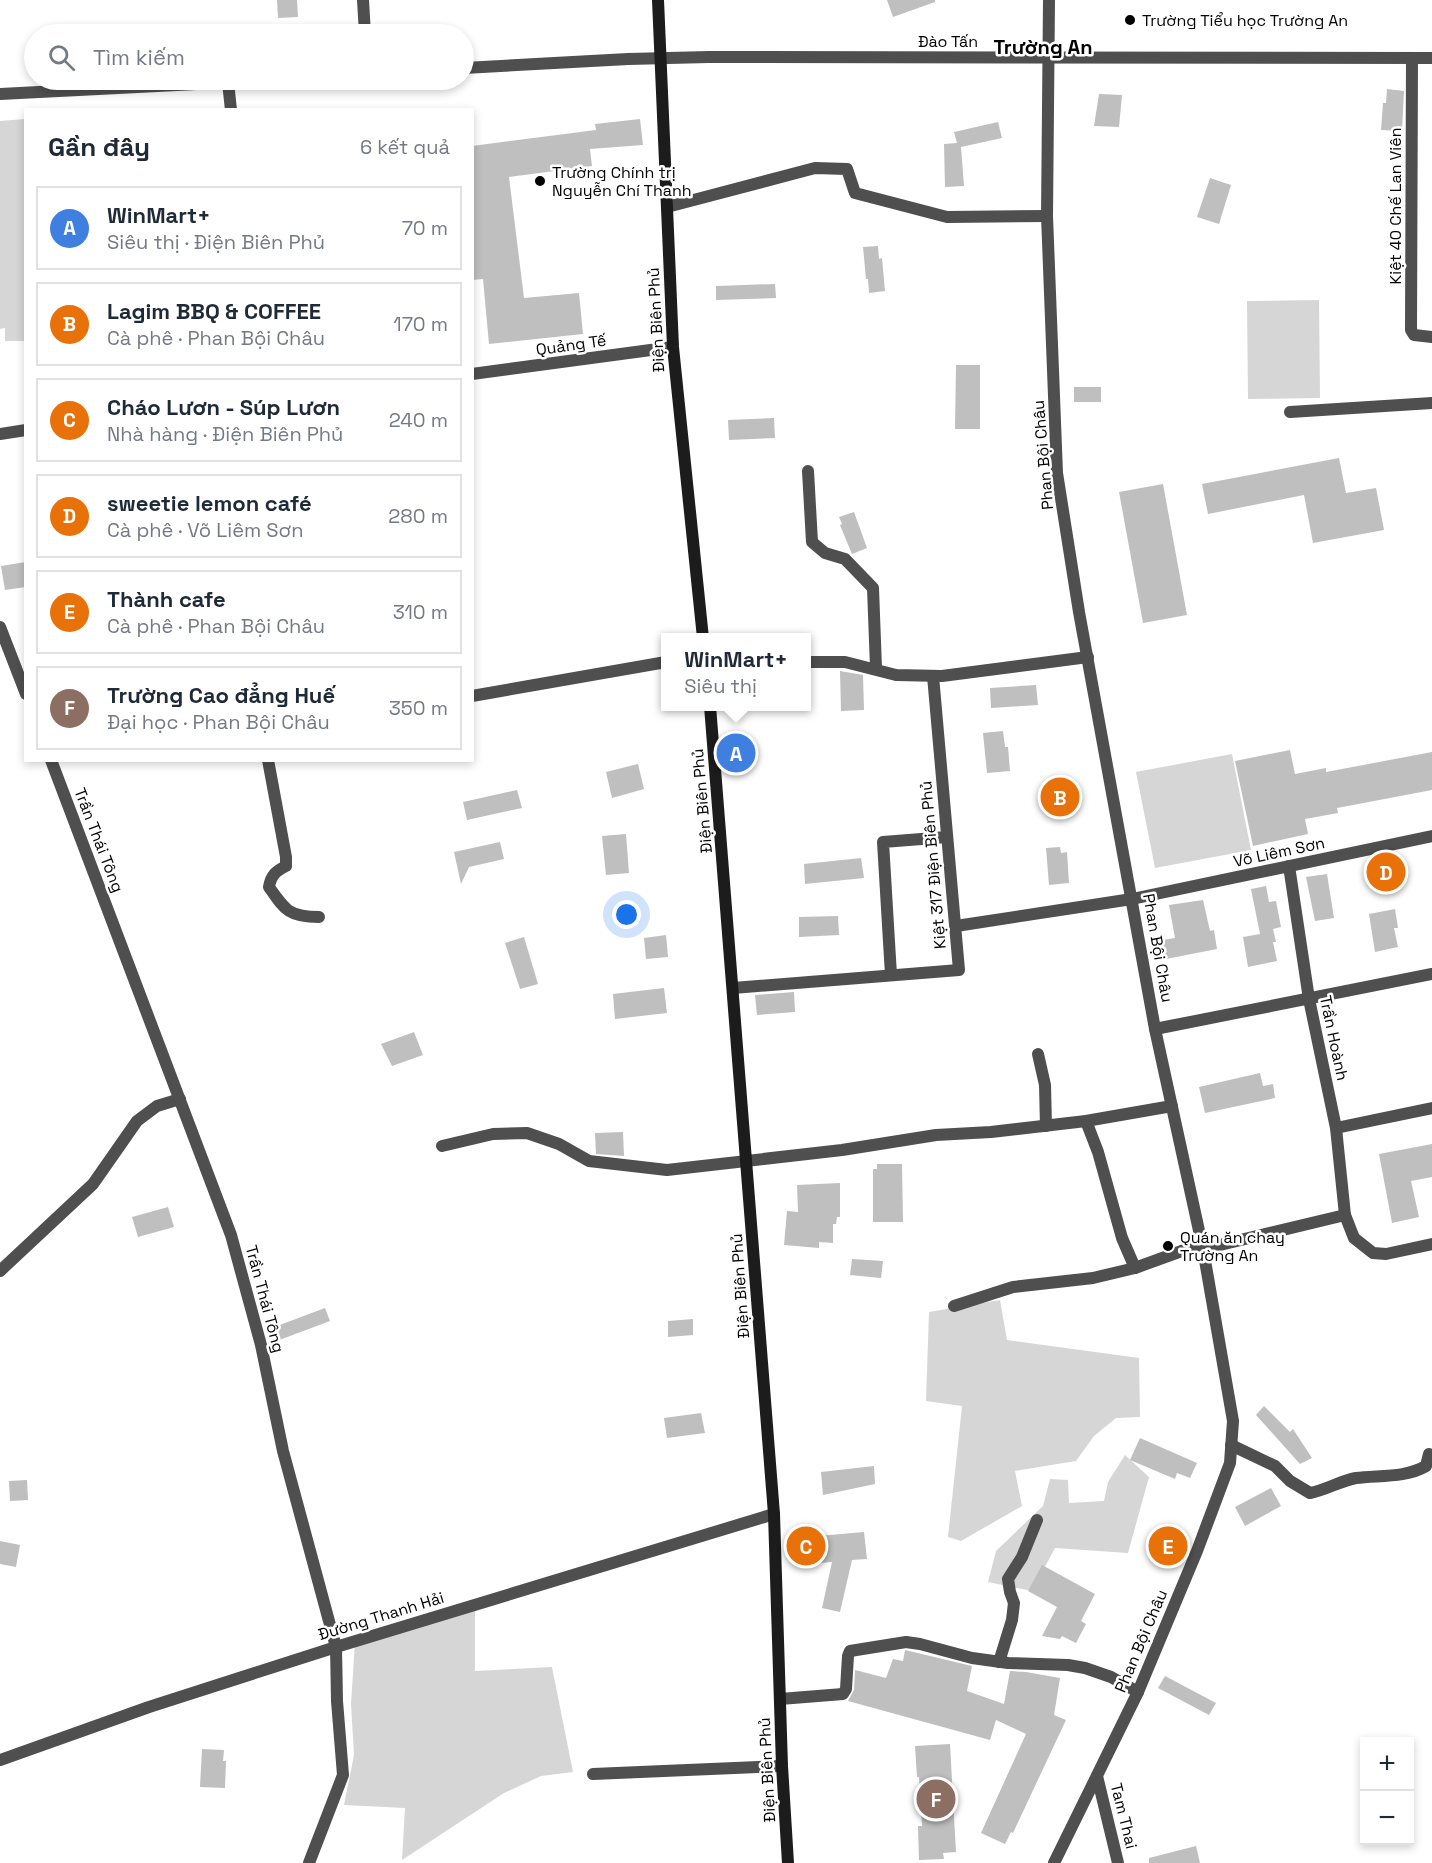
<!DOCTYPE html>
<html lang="vi">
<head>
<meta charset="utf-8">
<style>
	:root { --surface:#fff; --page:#f6f6f7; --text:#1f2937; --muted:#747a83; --line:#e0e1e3; --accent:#2563eb }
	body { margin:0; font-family:"Space Grotesk",sans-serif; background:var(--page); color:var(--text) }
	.controls { position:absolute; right:18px; bottom:18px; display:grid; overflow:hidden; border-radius:0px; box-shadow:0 3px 9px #0003 }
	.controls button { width:54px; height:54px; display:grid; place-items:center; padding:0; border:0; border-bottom:2px solid var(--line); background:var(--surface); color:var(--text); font:30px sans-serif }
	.you { position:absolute; left:627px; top:915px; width:21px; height:21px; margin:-15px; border:4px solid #fff; border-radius:50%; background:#1a73e8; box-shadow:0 0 0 9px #1a73e833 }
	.badge { display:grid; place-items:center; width:39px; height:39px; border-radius:50%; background:var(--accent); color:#fff; font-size:20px; font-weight:700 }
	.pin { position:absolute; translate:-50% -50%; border:3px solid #fff; box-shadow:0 2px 6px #0006 }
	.popup { position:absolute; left:661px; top:633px; width:150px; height:78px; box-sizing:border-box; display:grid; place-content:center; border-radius:0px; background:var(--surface); filter:drop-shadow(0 2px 4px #0005); font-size:20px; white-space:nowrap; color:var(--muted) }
	.popup b { font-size:22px; color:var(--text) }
	.popup::after { content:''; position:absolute; left:50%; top:100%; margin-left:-12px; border:12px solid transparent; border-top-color:var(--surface) }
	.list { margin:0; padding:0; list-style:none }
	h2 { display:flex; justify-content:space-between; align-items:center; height:78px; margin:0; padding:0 24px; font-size:26px }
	h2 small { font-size:20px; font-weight:400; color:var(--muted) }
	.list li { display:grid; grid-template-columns:39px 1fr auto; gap:18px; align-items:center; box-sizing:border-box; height:84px; margin:0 12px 12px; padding:0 12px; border:2px solid var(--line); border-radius:0px }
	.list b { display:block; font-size:22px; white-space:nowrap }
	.list p { margin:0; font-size:20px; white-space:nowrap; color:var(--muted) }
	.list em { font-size:20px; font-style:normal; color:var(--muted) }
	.icon { flex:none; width:33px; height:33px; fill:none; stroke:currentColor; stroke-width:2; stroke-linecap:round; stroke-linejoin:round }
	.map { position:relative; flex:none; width:1432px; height:1863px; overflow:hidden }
	.search { position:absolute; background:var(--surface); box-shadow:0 3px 9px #0003; left:24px; top:24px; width:450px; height:66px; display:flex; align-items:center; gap:15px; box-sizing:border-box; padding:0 21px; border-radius:33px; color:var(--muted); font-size:22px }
	.panel { position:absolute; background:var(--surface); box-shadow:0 3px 9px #0003; left:24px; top:108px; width:450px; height:654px; border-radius:0px }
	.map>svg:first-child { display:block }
</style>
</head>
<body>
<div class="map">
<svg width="1432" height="1863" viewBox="0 0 1432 1863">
	<rect width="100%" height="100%" fill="#fff"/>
	<g fill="#d6d6d6">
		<path d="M 25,119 L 25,341 L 5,341 L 5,328 L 0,329 L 0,121 Z"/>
		<path d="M 1319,300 L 1320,398 L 1248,399 L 1247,301 Z"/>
		<path d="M 1232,754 L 1251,850 L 1155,868 L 1136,772 Z"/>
		<path d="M 1000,1300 L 1007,1340 L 1139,1358 L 1140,1417 L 1116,1418 L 1094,1436 L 1076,1461 L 1015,1471 L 1022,1506 L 961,1541 L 948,1537 L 962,1406 L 926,1401 L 929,1312 Z"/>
		<path d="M 1125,1455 L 1149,1477 L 1128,1553 L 1055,1548 L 1032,1591 L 988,1582 L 996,1551 L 1043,1506 L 1050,1479 L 1068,1480 L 1069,1503 L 1104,1501 L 1108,1482 Z"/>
		<path d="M 475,1608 L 475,1671 L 552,1667 L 573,1772 L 541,1776 L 504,1793 L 402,1860 L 405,1808 L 344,1805 L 354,1755 L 351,1704 L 355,1642 Z"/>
	</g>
	<g fill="#bfbfbf">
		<path d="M 277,0 L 297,0 L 298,17 L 278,18 Z"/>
		<path d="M 887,0 L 935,0 L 935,2 L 893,17 Z"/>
		<path d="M 1387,89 L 1404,91 L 1402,131 L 1381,130 L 1383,103 L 1386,103 Z"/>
		<path d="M 1099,94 L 1122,95 L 1119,127 L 1094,126 Z"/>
		<path d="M 640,119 L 643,145 L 590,149 L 592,166 L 509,177 L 524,298 L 579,293 L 583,334 L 489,344 L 483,279 L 472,280 L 472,146 L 596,130 L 595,124 Z"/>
		<path d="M 998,122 L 1002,138 L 961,147 L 964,186 L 945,187 L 944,144 L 957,143 L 954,132 Z"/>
		<path d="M 1210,178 L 1231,185 L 1219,224 L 1197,217 Z"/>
		<path d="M 878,246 L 879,259 L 882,258 L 885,291 L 869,293 L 868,279 L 866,279 L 863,247 Z"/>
		<path d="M 775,284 L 776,298 L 716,300 L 716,286 Z"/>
		<path d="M 956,365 L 980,365 L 980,429 L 955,429 Z"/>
		<rect x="1074" y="387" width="27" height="15"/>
		<path d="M 774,418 L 775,438 L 729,440 L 728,420 Z"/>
		<path d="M 1339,458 L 1346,493 L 1376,488 L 1384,530 L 1313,543 L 1304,495 L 1208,514 L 1202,484 Z"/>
		<path d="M 1163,484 L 1187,615 L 1143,623 L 1119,492 Z"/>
		<path d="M 854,512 L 867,548 L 852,554 L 840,525 L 842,524 L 839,517 Z"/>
		<path d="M 26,562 L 26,587 L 5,590 L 1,566 Z"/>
		<path d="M 840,671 L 863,675 L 864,710 L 841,711 Z"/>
		<path d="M 1036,685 L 1038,705 L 991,708 L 990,688 Z"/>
		<path d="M 1003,731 L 1005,747 L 1008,747 L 1010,771 L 987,773 L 983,733 Z"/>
		<path d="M 1290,750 L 1295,774 L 1326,768 L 1326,772 L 1432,752 L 1432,790 L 1337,808 L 1338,813 L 1305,819 L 1308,834 L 1253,846 L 1235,761 Z"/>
		<path d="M 638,764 L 644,789 L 612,798 L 606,772 Z"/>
		<path d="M 517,790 L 522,808 L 467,820 L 463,802 Z"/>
		<path d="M 626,834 L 629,873 L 606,875 L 602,836 Z"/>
		<path d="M 500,842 L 504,859 L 469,867 L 461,884 L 454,852 Z"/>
		<path d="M 1060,847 L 1061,853 L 1067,852 L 1069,883 L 1049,885 L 1046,848 Z"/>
		<path d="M 861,858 L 864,878 L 805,884 L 804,864 Z"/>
		<path d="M 1327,874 L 1334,918 L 1315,921 L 1306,877 Z"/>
		<path d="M 1266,886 L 1269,902 L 1276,901 L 1281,927 L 1273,929 L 1276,942 L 1273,942 L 1277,961 L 1248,967 L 1243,937 L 1260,934 L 1251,889 Z"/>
		<path d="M 1203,900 L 1210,931 L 1214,930 L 1217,949 L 1166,959 L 1162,940 L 1175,938 L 1169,905 Z"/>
		<path d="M 1395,909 L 1398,928 L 1394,928 L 1398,947 L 1375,952 L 1369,914 Z"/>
		<path d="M 838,916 L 839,935 L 799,937 L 799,917 Z"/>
		<path d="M 666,935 L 668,957 L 646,959 L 644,938 Z"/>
		<path d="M 524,937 L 538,984 L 520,989 L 505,943 Z"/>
		<path d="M 664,988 L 667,1013 L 615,1019 L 613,994 Z"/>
		<path d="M 794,992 L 795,1012 L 757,1015 L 755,995 Z"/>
		<path d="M 414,1032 L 423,1055 L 392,1066 L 381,1044 Z"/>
		<path d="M 1260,1073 L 1263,1086 L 1273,1084 L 1275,1098 L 1205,1113 L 1199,1087 Z"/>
		<path d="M 623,1132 L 624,1156 L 596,1154 L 595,1133 Z"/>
		<path d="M 1432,1144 L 1432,1177 L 1411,1181 L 1419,1217 L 1392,1223 L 1379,1154 Z"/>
		<path d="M 877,1164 L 902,1164 L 903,1222 L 873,1222 L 873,1169 L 877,1169 Z"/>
		<path d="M 840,1183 L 840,1217 L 837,1217 L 836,1224 L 833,1224 L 833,1243 L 819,1242 L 819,1248 L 784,1245 L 787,1211 L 798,1212 L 797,1185 Z"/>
		<path d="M 168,1207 L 174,1227 L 138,1237 L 132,1217 Z"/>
		<path d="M 852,1259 L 883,1261 L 881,1278 L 850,1275 Z"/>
		<path d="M 325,1308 L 330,1321 L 274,1342 L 269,1329 Z"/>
		<path d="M 693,1319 L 693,1335 L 668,1337 L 668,1321 Z"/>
		<path d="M 1264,1406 L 1290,1432 L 1293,1429 L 1312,1458 L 1300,1464 L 1256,1415 Z"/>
		<path d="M 701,1413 L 705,1433 L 667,1438 L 664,1418 Z"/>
		<path d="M 1140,1438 L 1197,1463 L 1190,1478 L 1177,1473 L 1175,1479 L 1130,1460 Z"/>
		<path d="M 874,1466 L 875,1484 L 823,1495 L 821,1472 Z"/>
		<path d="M 27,1480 L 28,1500 L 10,1501 L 9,1481 Z"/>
		<path d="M 1271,1488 L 1281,1506 L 1245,1526 L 1235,1507 Z"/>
		<path d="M 864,1532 L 867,1559 L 852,1560 L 840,1612 L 822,1608 L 832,1562 L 820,1563 L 818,1536 Z"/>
		<path d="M 0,1541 L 20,1545 L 16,1567 L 0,1564 Z"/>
		<path d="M 1042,1565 L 1095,1594 L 1081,1621 L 1086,1624 L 1076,1643 L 1062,1636 L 1060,1639 L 1042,1636 L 1057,1607 L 1028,1591 Z"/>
		<path d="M 905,1650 L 972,1666 L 967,1691 L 1004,1704 L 1010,1671 L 1026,1672 L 1060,1678 L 1054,1715 L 1066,1720 L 1013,1833 L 1011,1832 L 1005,1844 L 981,1833 L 1026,1734 L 996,1720 L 990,1740 L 848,1701 L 854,1690 L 855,1670 L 886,1678 L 893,1659 L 903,1661 Z"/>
		<path d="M 1165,1676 L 1216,1703 L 1209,1715 L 1158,1688 Z"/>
		<path d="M 950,1744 L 956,1852 L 943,1853 L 944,1859 L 919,1860 L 918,1826 L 922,1826 L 919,1777 L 917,1777 L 915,1746 Z"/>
		<path d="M 202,1749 L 224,1750 L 223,1761 L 226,1761 L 225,1788 L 200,1787 Z"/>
		<path d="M 1196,1846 L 1200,1863 L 1149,1863 L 1149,1858 Z"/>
	</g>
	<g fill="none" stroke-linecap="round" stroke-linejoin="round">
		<g stroke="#4f4f4f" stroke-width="12">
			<path d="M 363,0 L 365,34"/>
			<path d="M 1412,58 L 1411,330 L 1414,335 L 1432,337"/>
			<path d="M 228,82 L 231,110"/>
			<path d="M 667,207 L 815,168 L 847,169 L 855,193 L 947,217 L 1047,216"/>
			<path d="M 472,374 L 673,347"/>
			<path d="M 1290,412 L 1432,403"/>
			<path d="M 0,434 L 26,430"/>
			<path d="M 808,471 L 812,542 L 825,553 L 845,559 L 873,588 L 876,668"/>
			<path d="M 807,662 L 845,662 L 896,675 L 942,676 L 1088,657"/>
			<path d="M 472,696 L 666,662"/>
			<path d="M 268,760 L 286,857 L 286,866 C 276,871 271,875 269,887 C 285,910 289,917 319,917"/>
			<path d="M 1289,866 L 1309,999 L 1336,1128 L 1345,1215 L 1354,1238 L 1373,1253 L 1386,1254 L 1432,1244"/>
			<path d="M 956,926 L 1132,899 L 1432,836"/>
			<path d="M 891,975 L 883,842 L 947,837"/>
			<path d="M 733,988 L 959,970 L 933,676"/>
			<path d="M 1155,1029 L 1432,974"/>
			<path d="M 1038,1054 L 1045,1085 L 1046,1126"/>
			<path d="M 1086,1121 L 1098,1152 L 1122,1238 L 1135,1268"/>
			<path d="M 1336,1128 L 1432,1108"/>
			<path d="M 442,1146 L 493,1134 L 527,1133 L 559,1144 L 589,1161 L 667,1170 L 842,1150 L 936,1135 L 991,1132 L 1086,1121 L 1172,1106"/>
			<path d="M 1203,1249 L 1345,1215"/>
			<path d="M 0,1271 L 93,1184 L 137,1121 L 157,1106 L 180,1099"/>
			<path d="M 954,1306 L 1013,1287 L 1093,1278 L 1135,1268 L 1201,1244"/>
			<path d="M 1231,1445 L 1275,1466 L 1290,1481 L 1310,1493 C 1326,1490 1340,1481 1356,1478 C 1378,1475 1406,1478 1426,1466 L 1429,1454"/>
			<path d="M 999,1662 L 1012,1620 L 1014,1603 L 1010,1592 L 1008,1579 L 1022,1557 L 1037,1520"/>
			<path d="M 780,1699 L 843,1694 L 846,1689 L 848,1656 L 850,1651 L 906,1642 L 920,1644 L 972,1658 L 1008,1663 L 1068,1665 L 1085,1668 L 1111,1677 L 1138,1692"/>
			<path d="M 0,1760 L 149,1707 L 336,1647 L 774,1514"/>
			<path d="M 593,1774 L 782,1766"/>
			<path d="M 1097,1776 L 1118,1863"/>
		</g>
		<g stroke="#4f4f4f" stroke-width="12">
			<path d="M 1049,0 L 1047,216 L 1057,473 L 1079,612 L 1155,1029 L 1203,1249 L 1233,1421 L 1230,1463 L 1197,1551 L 1138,1692 L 1054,1863"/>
			<path d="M 464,68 L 628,59 L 709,57 L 1432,58"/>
			<path d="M 0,94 L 273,80"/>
			<path d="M 0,627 L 26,694"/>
			<path d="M 51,760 L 231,1235 L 261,1345 L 283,1451 L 336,1647 L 337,1701 L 343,1775 L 309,1863"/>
		</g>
		<g stroke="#1c1c1c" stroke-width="12">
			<path d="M 658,0 L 673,347 L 703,638"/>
			<path d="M 710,706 L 774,1514 L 782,1766 L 788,1863"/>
		</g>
	</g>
	<g fill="#000" stroke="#fff" stroke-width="2">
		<circle cx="1130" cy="20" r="6"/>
		<circle cx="540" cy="181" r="6"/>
		<circle cx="1168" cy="1246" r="6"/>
	</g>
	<g text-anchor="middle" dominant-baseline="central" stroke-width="5" stroke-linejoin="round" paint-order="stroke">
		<g font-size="16" fill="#000" stroke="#fff" text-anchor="start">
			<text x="1142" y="20">Trường Tiểu học Trường An</text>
			<text x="552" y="172">Trường Chính trị<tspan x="552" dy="18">Nguyễn Chí Thanh</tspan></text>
			<text x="1180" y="1237">Quán ăn chay<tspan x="1180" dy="18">Trường An</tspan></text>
		</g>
		<g font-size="16" fill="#000" stroke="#fff">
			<text x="948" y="41">Đào Tấn</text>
			<text transform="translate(1395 206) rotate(-90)">Kiệt 40 Chế Lan Viên</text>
			<text transform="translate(656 320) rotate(-93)">Điện Biên Phủ</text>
			<text transform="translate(571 345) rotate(-8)">Quảng Tế</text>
			<text transform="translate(1043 455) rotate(-95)">Phan Bội Châu</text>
			<text transform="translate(702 801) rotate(-95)">Điện Biên Phủ</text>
			<text transform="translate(99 840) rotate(69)">Trần Thái Tông</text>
			<text transform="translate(1279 852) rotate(-12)">Võ Liêm Sơn</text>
			<text transform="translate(933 865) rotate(-95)">Kiệt 317 Điện Biên Phủ</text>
			<text transform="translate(1158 948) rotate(80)">Phan Bội Châu</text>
			<text transform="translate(1334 1038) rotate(78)">Trần Hoành</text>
			<text transform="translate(740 1286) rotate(-94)">Điện Biên Phủ</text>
			<text transform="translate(265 1299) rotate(75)">Trần Thái Tông</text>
			<text transform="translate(381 1616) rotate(-17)">Đường Thanh Hải</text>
			<text transform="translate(1141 1641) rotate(-67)">Phan Bội Châu</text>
			<text transform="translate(767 1770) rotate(-93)">Điện Biên Phủ</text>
			<text transform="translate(1124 1816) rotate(76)">Tam Thai</text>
		</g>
		<g font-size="20" font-weight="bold" fill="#000" stroke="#fff">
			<text x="1043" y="47">Trường An</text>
		</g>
	</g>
</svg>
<div class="controls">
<button>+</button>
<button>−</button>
</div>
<div class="you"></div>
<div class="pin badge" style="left:736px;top:753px;background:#3f7fe0">A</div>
<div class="popup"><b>WinMart+</b>Siêu thị</div>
<div class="pin badge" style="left:1060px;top:797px;background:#e8710a">B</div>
<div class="pin badge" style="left:806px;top:1546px;background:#e8710a">C</div>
<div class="pin badge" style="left:1386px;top:872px;background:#e8710a">D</div>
<div class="pin badge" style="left:1168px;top:1546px;background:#e8710a">E</div>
<div class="pin badge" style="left:936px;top:1799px;background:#8d6e63">F</div>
<div class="search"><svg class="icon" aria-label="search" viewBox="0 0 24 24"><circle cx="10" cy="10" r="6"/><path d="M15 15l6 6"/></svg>Tìm kiếm</div>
<section class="panel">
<h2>Gần đây<small>6 kết quả</small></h2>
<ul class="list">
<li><span class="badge" style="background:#3f7fe0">A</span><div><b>WinMart+</b><p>Siêu thị · Điện Biên Phủ</p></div><em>70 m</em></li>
<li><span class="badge" style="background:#e8710a">B</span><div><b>Lagim BBQ &amp; COFFEE</b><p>Cà phê · Phan Bội Châu</p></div><em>170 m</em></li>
<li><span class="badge" style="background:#e8710a">C</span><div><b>Cháo Lươn - Súp Lươn</b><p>Nhà hàng · Điện Biên Phủ</p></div><em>240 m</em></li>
<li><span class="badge" style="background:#e8710a">D</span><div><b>sweetie lemon café</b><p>Cà phê · Võ Liêm Sơn</p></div><em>280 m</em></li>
<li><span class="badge" style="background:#e8710a">E</span><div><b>Thành cafe</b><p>Cà phê · Phan Bội Châu</p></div><em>310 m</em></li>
<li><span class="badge" style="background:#8d6e63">F</span><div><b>Trường Cao đẳng Huế</b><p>Đại học · Phan Bội Châu</p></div><em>350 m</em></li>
</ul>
</section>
</div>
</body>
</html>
